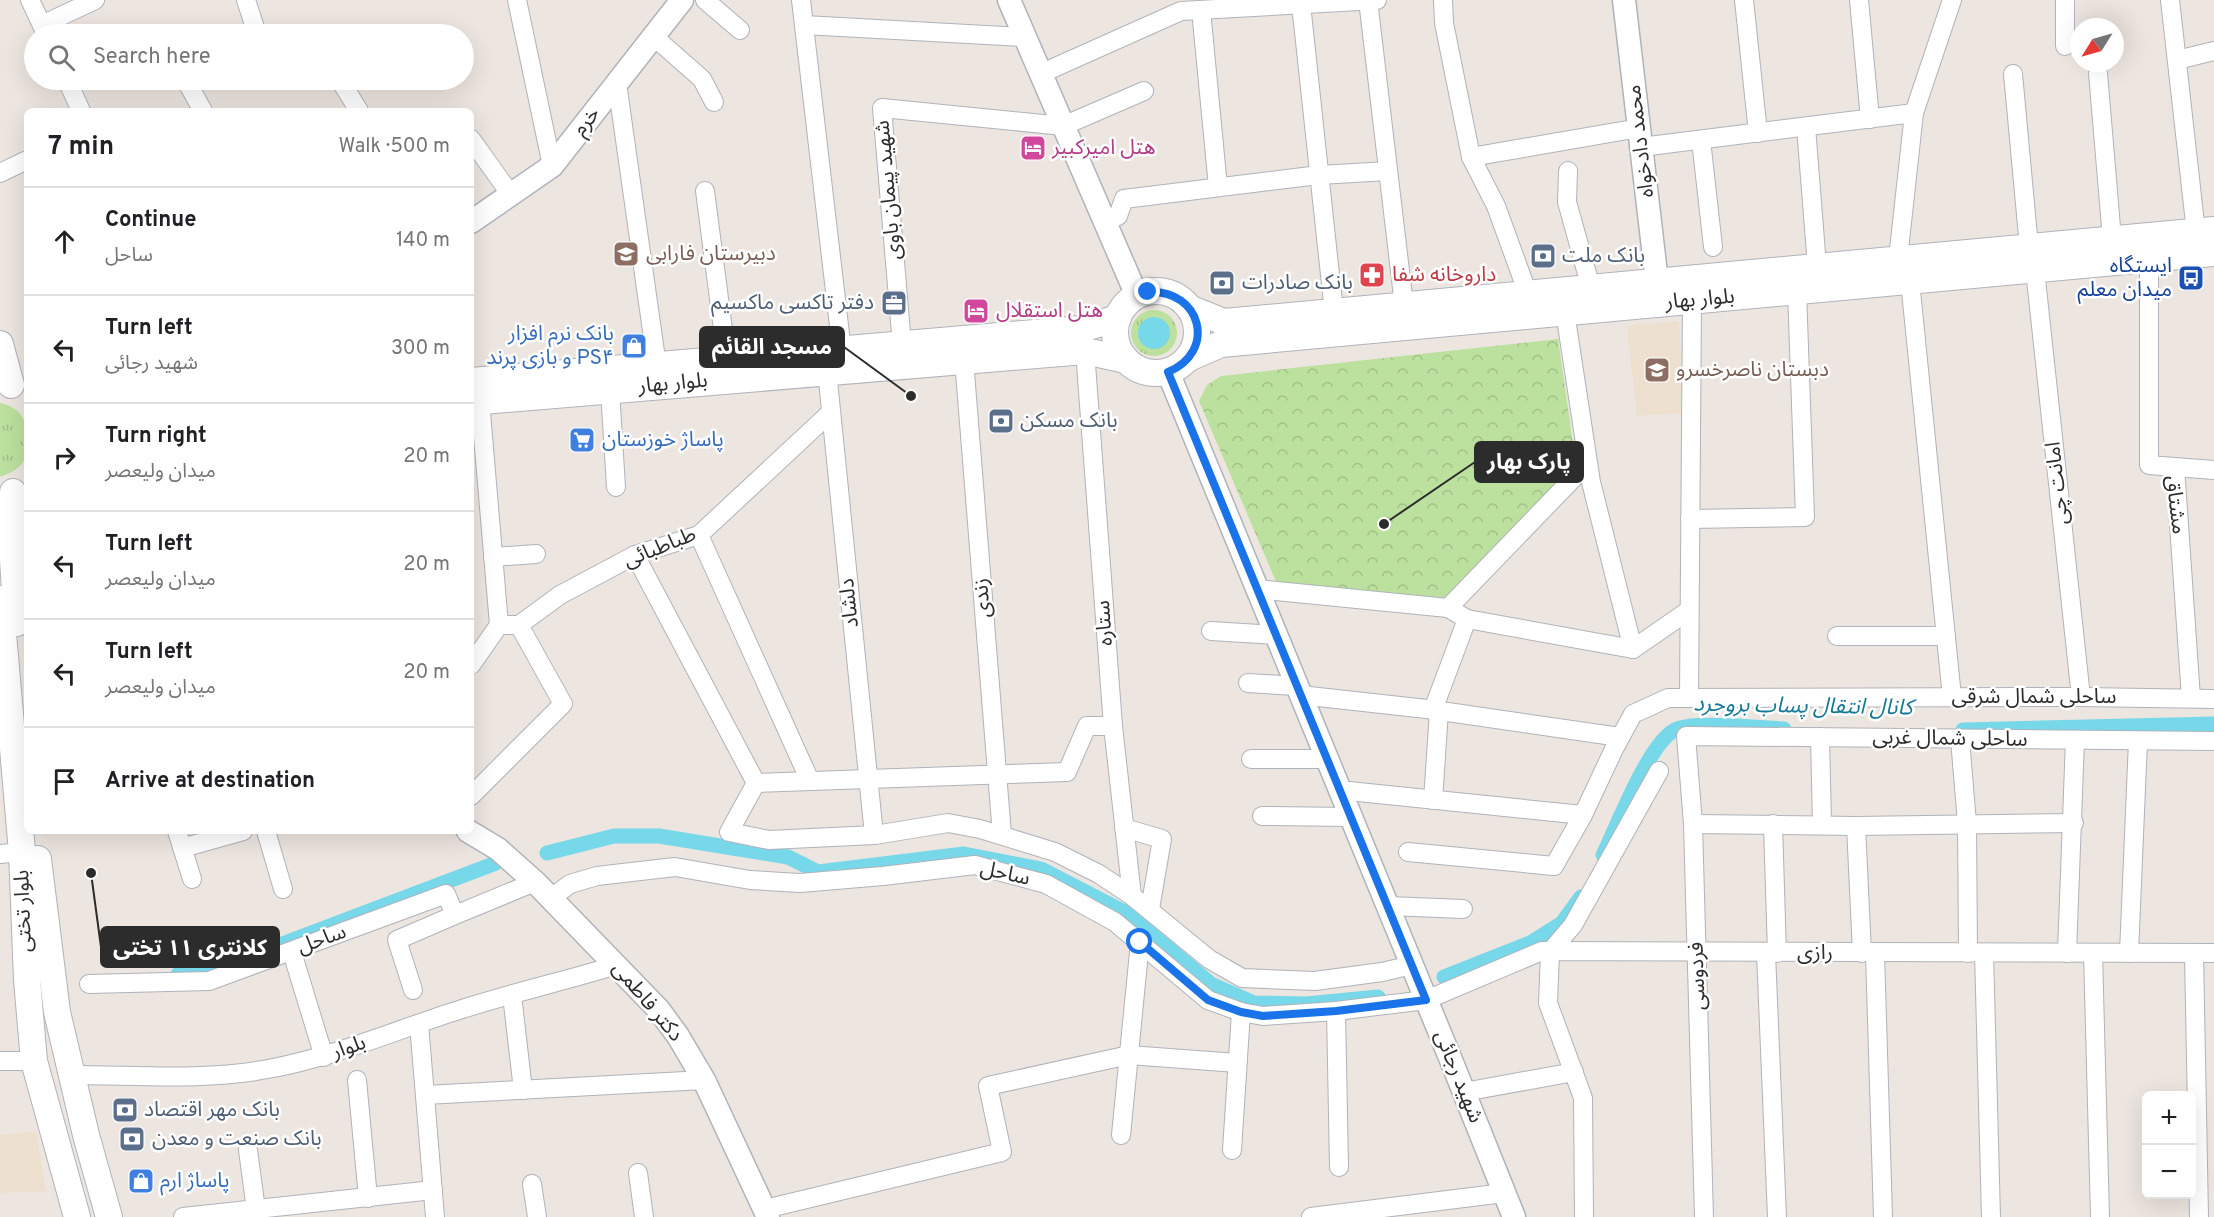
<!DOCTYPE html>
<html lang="en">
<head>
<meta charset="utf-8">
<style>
	:root { --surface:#fff; --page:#f6f6f6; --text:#202124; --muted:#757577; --line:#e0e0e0 }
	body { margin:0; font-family:Overpass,"Noto Sans Arabic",sans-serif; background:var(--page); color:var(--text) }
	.controls { position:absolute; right:18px; bottom:18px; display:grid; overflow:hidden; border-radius:9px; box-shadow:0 6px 24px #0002 }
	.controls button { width:54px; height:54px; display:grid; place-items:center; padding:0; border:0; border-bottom:2px solid var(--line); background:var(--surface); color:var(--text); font:30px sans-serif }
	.compass { position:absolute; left:2070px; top:18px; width:54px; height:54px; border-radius:50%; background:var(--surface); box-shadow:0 6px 24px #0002; rotate:233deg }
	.stop { position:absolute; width:18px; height:18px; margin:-14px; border:4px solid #1a73e8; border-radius:50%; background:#fff }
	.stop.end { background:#1a73e8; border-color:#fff; box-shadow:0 2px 6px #0008 }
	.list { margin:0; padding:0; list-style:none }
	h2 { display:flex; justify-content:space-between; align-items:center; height:78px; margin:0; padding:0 24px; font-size:26px }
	h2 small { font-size:20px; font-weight:400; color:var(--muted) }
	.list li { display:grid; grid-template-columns:39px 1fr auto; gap:18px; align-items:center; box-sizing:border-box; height:108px; padding:0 24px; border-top:2px solid var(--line) }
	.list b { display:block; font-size:22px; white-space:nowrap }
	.list p { margin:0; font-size:20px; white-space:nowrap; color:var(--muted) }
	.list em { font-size:20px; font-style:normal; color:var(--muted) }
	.icon { flex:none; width:33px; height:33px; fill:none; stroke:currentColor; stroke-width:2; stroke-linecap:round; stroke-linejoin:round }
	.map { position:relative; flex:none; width:2214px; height:1217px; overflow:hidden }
	.search { position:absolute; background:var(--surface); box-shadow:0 6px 24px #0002; left:24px; top:24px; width:450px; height:66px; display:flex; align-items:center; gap:15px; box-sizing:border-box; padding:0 21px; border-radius:33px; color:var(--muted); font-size:22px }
	.panel { position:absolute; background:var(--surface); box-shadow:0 6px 24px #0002; left:24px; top:108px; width:450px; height:726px; border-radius:9px }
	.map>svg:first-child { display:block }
</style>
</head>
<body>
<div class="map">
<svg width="2214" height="1217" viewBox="0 0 2214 1217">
	<defs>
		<pattern id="grass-tufts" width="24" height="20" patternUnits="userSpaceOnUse" patternTransform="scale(1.5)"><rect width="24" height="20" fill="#bce09e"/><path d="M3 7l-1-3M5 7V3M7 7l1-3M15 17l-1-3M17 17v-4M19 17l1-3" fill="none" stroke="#a2c088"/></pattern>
		<pattern id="park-crowns" width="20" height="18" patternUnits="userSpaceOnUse" patternTransform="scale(1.5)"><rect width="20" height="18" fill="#bce09e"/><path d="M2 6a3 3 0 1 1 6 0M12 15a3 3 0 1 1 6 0" fill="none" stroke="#a2c088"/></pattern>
	</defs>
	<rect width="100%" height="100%" fill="#ede5df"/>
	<g fill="#ede0cf">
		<path d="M 1679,321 L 1683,413 L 1637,416 L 1627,326 Z"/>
		<path d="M 36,1131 L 46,1191 L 0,1193 L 0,1135 Z"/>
	</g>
	<g fill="url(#grass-tufts)">
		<circle cx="1154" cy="333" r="23"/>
		<path d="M 0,403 C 23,408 27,422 27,442 C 27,451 27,458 21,465 C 15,471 8,474 0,477 Z"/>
	</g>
	<path fill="url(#park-crowns)" d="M 1558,339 L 1576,464 L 1445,598 L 1277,584 L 1199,401 L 1207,385 L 1221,376 Z"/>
	<circle fill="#77d8e9" cx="1154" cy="333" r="16"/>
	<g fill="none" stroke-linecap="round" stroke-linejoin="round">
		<g stroke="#77d8e9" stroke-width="15">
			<path d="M 1963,730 L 2214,724"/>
			<path d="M 547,853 L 614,836 L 659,836 L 788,857 L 818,872 L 964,854 L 1041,869 L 1126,913 L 1211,984 L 1254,1003 L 1306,1004 L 1378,997"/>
			<path d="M 1603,855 C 1617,827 1650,739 1677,729 C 1697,721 1760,728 1784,729"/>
			<path d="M 178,974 L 211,971 L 496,863"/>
			<path d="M 1444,977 L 1530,943 L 1562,923 L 1581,897"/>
		</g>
		<g stroke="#afb3bb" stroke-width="20">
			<g id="minor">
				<path d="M 30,0 L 46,34"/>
				<path d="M 246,0 L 257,34"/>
				<path d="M 517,0 L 552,166"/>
				<path d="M 705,0 L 740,30"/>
				<path d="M 801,0 L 842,351"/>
				<path d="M 1368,0 L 1404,305"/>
				<path d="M 1443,0 L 1444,23 L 1471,157 L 1496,206 L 1528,294"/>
				<path d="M 1744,0 L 1758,133"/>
				<path d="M 1859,0 L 1870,119"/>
				<path d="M 2170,0 L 2196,232"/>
				<path d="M 1301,4 L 1334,312"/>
				<path d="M 1201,10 L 1218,187"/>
				<path d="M 42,25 L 95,0"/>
				<path d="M 804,25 L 1024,37"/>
				<path d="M 653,36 L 702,79 L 714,102"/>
				<path d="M 2065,46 L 2065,0"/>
				<path d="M 2177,60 L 2214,51"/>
				<path d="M 2098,73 L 2112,239"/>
				<path d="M 1040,74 L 1181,11 L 1377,0"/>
				<path d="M 2013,74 L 2029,247"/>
				<path d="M 67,80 L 81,111"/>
				<path d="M 340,80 L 359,111"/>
				<path d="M 617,83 L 657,366"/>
				<path d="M 189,86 L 203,111"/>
				<path d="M 1806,127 L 1817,266"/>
				<path d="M 471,139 L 511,195"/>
				<path d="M 1701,140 L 1713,247"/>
				<path d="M 1641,147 L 1914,113"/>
				<path d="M 1471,157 L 1639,128"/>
				<path d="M 1568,171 L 1567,202 L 1591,288"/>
				<path d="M 0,173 L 27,160"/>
				<path d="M 705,191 L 727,360"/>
				<path d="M 1106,221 L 1118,216 L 1124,199 L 1319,175 L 1388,171"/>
				<path d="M 1898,259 L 1914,113 L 1952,0"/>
				<path d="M 2149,259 L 2149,465 L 2175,467 L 2191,698"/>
				<path d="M 2035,270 L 2081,697"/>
				<path d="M 1910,281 L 1952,697"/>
				<path d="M 1565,312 L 1591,482 L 1633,649"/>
				<path d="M 902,345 L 882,108 L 1063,126 L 1144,91"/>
				<path d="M 1085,351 L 1113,726 L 1132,896"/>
				<path d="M 964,360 L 1002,835"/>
				<path d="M 827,371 L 874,835"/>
				<path d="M 610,390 L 616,487"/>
				<path d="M 2175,467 L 2214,470"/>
				<path d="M 1690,519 L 1805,517 L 1797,291"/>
				<path d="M 699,535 L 810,781"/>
				<path d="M 635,555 L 756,783"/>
				<path d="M 493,557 L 536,554"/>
				<path d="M 1256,589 L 1448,608 L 1588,463"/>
				<path d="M 1448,608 L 1467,619 L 1633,649 L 1688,611"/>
				<path d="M 499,625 L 519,625 L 560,595 L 635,555 L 699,535 L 830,413"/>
				<path d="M 1211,631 L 1276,635"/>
				<path d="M 1837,636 L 1946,636"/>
				<path d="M 471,665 L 499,625 L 480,401"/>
				<path d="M 1248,683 L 1296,686"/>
				<path d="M 1300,695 L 1427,709 L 1620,737"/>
				<path d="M 1689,698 L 1692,301"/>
				<path d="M 1433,710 L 1467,619"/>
				<path d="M 1820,737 L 1822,825"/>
				<path d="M 1960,739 L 1967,823 L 1968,953"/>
				<path d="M 1251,759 L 1326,759"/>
				<path d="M 756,783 L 729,832 L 769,840 L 875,835 L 948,823 L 980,829 L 1055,852 L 1099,874 L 1132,896 L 1209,959 L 1242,978 L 1315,981 L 1382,972 L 1412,965"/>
				<path d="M 756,783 L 1067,772 L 1087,726 L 1113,726"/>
				<path d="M 1339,790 L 1583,815"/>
				<path d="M 471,796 L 563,704 L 519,625"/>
				<path d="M 1433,800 L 1439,711"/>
				<path d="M 1262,816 L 1350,817"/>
				<path d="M 1693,824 L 1856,826 L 2074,823"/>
				<path d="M 1773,824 L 1777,953"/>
				<path d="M 1856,826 L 1862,953"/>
				<path d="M 1124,828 L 1162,839 L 1150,909"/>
				<path d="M 177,831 L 192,879"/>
				<path d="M 266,831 L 283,889"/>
				<path d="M 182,848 L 243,831"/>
				<path d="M 1408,852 L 1554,866 L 1583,815 L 1614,749 L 1633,714 L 1668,698 L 2081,697 L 2214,699"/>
				<path d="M 0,854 L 22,852"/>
				<path d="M 551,898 L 570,884 L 597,876 L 675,867 L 750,880 L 800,883 L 883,876 L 975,865 L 1046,884 L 1115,922 L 1208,1000 L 1241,1012 L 1263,1016 L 1336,1011 L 1426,1000 L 1542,951 L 2214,953"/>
				<path d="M 1388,906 L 1463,909"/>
				<path d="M 1766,953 L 1777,1217"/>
				<path d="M 1875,953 L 1883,1217"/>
				<path d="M 1984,953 L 1991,1217"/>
				<path d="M 2067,953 L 2075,740"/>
				<path d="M 2093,953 L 2100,1217"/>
				<path d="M 2129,953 L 2138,741"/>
				<path d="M 2194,953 L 2199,1217"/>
				<path d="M 295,962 L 324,1057"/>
				<path d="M 89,984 L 209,981 L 446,894 L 455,915 L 535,882"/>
				<path d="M 413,990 L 397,940 L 455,915"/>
				<path d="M 512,995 L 523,1090"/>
				<path d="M 1336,1011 L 1339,1167"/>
				<path d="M 419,1024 L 435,1217"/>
				<path d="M 0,1061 L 34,1061"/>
				<path d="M 72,1075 C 137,1075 204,1081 268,1069 C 334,1057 396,1030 459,1010 C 511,993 565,981 617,965"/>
				<path d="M 357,1080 L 368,1198"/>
				<path d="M 1464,1092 L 1574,1072"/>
				<path d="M 425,1095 L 704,1080"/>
				<path d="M 1121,1135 L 1140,942"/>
				<path d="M 248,1150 L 256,1210"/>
				<path d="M 1232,1150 L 1241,1012"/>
				<path d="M 638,1173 L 644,1217"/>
				<path d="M 532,1184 L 537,1217"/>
				<path d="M 765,1209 L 1002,1152 L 988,1086 L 1129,1055 L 1237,1063"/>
				<path d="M 183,1217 L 433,1190"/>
				<path d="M 1311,1217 L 1504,1193"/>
				<path d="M 1584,1217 L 1583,1098 L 1548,1003 L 1550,952 L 1573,925 L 1659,771"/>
				<path d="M 1704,1217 L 1693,824 L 1686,736 L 2214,741"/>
			</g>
		</g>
		<g stroke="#afb3bb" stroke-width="25">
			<g id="tertiary">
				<path d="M 1009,0 L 1137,296"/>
				<path d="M 1624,0 L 1657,282"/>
				<path d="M 471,222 L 552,166 L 682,0"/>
				<path d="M 1168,372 L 1451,1060 L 1514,1217"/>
				<path d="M 468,831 L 498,849 L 535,882 L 659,1010 L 678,1036 L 704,1080 L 768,1217"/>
			</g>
		</g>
		<g stroke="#afb3bb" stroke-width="28">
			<g id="secondary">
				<circle cx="1156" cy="332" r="41"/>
				<path d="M 1189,308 L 1224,322 L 2214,230"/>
				<path d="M 0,344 L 11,385"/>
				<path d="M 1189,358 L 1221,344 L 2214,253"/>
				<path d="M 471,381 L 1081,329 L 1118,318"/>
				<path d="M 471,402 L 1085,351 L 1126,360"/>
				<path d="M 13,492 L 12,543 L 17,623"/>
				<path d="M 0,599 L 22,852 L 27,980 L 34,1061 L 77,1217"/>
				<path d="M 38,859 L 57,1012 L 86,1135 L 109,1217"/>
			</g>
		</g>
		<use href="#minor" stroke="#fff" stroke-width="18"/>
		<use href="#tertiary" stroke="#fff" stroke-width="22"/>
		<use href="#secondary" stroke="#fff" stroke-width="26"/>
	</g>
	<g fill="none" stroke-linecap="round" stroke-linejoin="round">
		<path stroke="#1a73e8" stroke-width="8" d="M 1140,942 L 1208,1000 L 1241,1012 L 1263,1016 L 1336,1011 L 1426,1000 L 1168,372 C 1217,352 1202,289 1148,292"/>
	</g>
	<defs>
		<g id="hotel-square" transform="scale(1.35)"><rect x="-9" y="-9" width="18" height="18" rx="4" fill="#d1479c" stroke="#fff"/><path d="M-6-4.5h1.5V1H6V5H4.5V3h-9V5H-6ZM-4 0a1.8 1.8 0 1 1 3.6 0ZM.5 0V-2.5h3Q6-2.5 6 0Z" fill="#fff"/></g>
		<g id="school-square" transform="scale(1.35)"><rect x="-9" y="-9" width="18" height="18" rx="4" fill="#8d6e63" stroke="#fff"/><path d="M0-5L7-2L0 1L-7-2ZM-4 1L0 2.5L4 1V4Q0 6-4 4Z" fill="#fff"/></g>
		<g id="bank-square" transform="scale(1.35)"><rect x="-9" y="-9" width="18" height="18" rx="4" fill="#5c6f8a" stroke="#fff"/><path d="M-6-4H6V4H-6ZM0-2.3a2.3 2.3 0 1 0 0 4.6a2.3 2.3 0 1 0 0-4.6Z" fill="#fff"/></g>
		<g id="pharmacy-square" transform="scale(1.35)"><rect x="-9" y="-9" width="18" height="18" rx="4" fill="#e0444e" stroke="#fff"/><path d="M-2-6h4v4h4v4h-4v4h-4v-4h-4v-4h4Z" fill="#fff"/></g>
		<g id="bus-square" transform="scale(1.35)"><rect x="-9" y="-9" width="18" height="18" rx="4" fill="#1a4fb4" stroke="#fff"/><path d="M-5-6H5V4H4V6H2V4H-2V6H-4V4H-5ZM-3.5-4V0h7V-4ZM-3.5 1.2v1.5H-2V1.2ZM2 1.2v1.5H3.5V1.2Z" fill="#fff"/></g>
		<g id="office-square" transform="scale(1.35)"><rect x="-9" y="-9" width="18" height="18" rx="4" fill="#5c6f8a" stroke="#fff"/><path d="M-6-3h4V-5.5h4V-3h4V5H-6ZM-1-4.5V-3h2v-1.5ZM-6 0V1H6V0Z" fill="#fff"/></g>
		<g id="shop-square" transform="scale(1.35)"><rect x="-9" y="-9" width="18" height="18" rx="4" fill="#3f7fe0" stroke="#fff"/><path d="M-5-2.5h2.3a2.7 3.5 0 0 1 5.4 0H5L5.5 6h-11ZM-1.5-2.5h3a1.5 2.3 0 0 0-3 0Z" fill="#fff"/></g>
		<g id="supermarket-square" transform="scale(1.35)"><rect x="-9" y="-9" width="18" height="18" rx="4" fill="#3f7fe0" stroke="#fff"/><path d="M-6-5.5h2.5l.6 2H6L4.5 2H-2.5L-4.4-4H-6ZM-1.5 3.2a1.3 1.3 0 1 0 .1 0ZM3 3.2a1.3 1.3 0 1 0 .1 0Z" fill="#fff"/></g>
	</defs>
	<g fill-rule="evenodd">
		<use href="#hotel-square" x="1033" y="148"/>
		<use href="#school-square" x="626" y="254"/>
		<use href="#bank-square" x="1543" y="256"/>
		<use href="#pharmacy-square" x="1372" y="275"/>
		<use href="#bus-square" x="2191" y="278"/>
		<use href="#bank-square" x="1222" y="283"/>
		<use href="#office-square" x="894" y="303"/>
		<use href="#hotel-square" x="976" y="311"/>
		<use href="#shop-square" x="634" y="346"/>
		<use href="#school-square" x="1657" y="370"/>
		<use href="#bank-square" x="1001" y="421"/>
		<use href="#supermarket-square" x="582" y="440"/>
		<use href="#bank-square" x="125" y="1110"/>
		<use href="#bank-square" x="132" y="1139"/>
		<use href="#shop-square" x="141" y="1181"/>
	</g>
	<g text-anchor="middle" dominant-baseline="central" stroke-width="5" stroke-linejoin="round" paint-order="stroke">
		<g font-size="21" fill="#2c2c2c" stroke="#fff">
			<text transform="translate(587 122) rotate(-52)">خرم</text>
			<text transform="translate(1641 141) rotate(-97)">محمد دادخواه</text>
			<text transform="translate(889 190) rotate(-95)">شهید پیمان باوی</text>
			<text transform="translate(1700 300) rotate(-5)">بلوار بهار</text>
			<text transform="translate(673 384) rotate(-5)">بلوار بهار</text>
			<text transform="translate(2058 483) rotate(-96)">امانت چی</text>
			<text transform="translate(2175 505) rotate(83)">مشتاق</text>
			<text transform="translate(660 548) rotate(-22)">طباطبائی</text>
			<text transform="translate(983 598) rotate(-95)">زندی</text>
			<text transform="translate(850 603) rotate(-96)">دلشاد</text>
			<text transform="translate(1105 623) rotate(-94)">ستاره</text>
			<text x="2034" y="697">ساحلی شمال شرقی</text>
			<text transform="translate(1950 739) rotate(1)">ساحلی شمال غربی</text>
			<text transform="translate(1005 874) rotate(13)">ساحل</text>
			<text transform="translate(24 911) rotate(-92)">بلوار تختی</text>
			<text transform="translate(322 940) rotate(-20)">ساحل</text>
			<text x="1815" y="953">رازی</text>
			<text transform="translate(1698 976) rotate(-92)">فردوسی</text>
			<text transform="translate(647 1002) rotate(50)">دکتر فاطمی</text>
			<text transform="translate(349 1048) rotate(-19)">بلوار</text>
			<text transform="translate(1458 1077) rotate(68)">شهید رجائی</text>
		</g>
		<g font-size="21" fill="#b23c85" stroke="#fff" text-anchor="start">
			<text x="1052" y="148">هتل امیرکبیر</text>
			<text x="996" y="311">هتل استقلال</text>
		</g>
		<g font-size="21" fill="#785e54" stroke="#fff" text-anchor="start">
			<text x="646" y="254">دبیرستان فارابی</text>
			<text x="1676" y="370">دبستان ناصرخسرو</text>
		</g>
		<g font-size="21" fill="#4e5e75" stroke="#fff" text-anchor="start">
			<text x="1562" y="256">بانک ملت</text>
			<text x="1242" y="283">بانک صادرات</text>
			<text x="874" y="303" text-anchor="end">دفتر تاکسی ماکسیم</text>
			<text x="1020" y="421">بانک مسکن</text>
			<text x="144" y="1110">بانک مهر اقتصاد</text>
			<text x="152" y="1139">بانک صنعت و معدن</text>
		</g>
		<g font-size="21" fill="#164399" stroke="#fff" text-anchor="end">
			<text x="2172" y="266">ایستگاه<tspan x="2172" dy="24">میدان معلم</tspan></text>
		</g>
		<g font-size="21" fill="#be3a42" stroke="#fff" text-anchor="start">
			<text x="1392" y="275">داروخانه شفا</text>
		</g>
		<g font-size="21" fill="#366cbe" stroke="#fff" text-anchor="start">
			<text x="614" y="334" text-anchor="end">بانک نرم افزار<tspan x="614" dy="24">و بازی پرند PS۴</tspan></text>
			<text x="602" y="440">پاساژ خوزستان</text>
			<text x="160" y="1181">پاساژ ارم</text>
		</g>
		<g font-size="22" font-style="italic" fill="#147998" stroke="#fff">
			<text transform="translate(1803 707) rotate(1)">کانال انتقال پساب بروجرد</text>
		</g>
	</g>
	<path fill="none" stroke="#2c2c2c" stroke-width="2" d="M911 396L844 347M1384 524L1475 462M91 873L101 947"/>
	<g fill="#2c2c2c" stroke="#fff" stroke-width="2">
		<circle cx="911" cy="396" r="6"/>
		<circle cx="1384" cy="524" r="6"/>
		<circle cx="91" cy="873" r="6"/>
	</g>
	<g fill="#2c2c2c" stroke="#2c2c2c" stroke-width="2">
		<rect x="700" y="327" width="144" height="40" rx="6"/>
		<rect x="1475" y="442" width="108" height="40" rx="6"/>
		<rect x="101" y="927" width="178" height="40" rx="6"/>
	</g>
	<g font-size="22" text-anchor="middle" font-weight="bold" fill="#fff">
		<text x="772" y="354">مسجد القائم</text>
		<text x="1529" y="469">پارک بهار</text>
		<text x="190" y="955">کلانتری ۱۱ تختی</text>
	</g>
</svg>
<div class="controls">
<button>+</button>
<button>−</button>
</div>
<svg class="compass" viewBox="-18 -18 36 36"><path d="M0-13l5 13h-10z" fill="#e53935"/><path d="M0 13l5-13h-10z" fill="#757577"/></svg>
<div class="stop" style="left:1140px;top:942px"></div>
<div class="stop end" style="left:1148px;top:292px"></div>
<div class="search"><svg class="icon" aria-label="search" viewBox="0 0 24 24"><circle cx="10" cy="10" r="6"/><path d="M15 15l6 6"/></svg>Search here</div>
<section class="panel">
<h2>7 min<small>Walk · 500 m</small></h2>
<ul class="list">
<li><svg class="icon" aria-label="ahead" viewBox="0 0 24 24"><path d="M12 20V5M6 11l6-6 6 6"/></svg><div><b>Continue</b><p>ساحل</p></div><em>140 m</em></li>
<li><svg class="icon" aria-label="left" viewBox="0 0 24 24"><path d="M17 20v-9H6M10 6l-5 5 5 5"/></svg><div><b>Turn left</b><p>شهید رجائی</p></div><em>300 m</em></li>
<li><svg class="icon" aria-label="right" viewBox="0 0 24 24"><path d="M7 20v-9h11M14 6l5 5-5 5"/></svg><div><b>Turn right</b><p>میدان ولیعصر</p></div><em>20 m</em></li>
<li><svg class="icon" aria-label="left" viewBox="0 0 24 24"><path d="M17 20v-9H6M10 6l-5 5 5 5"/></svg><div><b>Turn left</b><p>میدان ولیعصر</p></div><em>20 m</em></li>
<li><svg class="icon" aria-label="left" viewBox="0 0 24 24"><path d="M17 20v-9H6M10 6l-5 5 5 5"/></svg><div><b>Turn left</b><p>میدان ولیعصر</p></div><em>20 m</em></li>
<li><svg class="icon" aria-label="arrive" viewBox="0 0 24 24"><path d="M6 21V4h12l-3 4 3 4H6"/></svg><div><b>Arrive at destination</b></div></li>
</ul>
</section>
</div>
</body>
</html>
